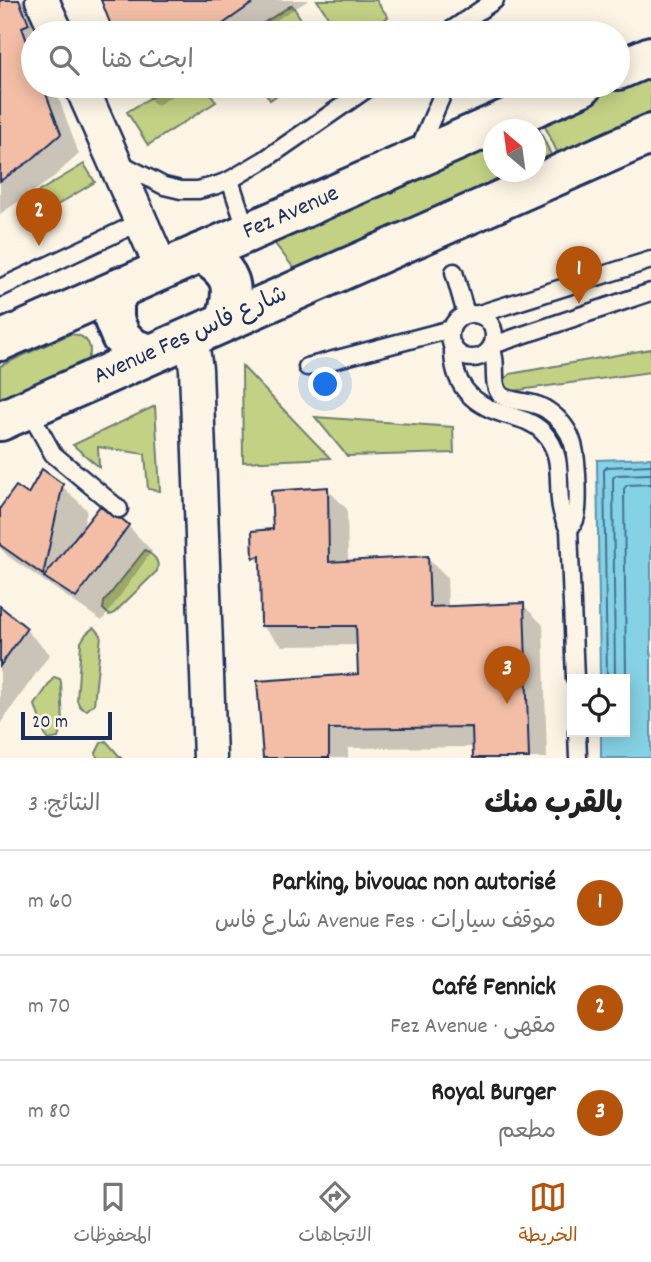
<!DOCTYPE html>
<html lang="ar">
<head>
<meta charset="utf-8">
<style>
	:root { --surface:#fff; --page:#f6f6f6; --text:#222; --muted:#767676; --line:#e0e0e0; --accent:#b45309 }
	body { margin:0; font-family:Dekko,"Playpen Sans Arabic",sans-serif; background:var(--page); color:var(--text); direction:rtl }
	.controls { position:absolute; right:21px; bottom:21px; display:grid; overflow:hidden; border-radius:0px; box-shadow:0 4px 18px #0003 }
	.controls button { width:63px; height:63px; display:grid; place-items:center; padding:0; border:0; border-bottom:2px solid var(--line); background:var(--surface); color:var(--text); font:35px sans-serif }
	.compass { position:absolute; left:483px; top:119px; width:63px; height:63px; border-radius:50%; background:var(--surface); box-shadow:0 4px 18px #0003; rotate:331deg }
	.scale { position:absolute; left:21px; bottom:18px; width:91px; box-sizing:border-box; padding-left:7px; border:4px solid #1b2f5e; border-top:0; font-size:19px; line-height:24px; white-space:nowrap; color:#1b2f5e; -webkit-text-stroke:5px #fcf5e5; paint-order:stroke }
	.you { position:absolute; left:326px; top:385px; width:24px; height:24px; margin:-18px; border:5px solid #fff; border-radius:50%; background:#1a73e8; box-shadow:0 0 0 10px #1a73e833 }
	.badge { display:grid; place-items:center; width:46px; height:46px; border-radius:50%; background:var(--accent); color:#fff; font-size:23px; font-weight:700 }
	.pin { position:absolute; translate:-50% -58px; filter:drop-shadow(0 2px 4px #0008) }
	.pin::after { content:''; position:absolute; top:37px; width:24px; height:21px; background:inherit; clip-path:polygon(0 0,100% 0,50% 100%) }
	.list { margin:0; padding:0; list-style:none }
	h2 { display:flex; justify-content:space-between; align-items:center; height:91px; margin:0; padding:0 28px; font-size:30px }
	h2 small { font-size:23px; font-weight:400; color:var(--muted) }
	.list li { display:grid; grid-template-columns:46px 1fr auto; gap:21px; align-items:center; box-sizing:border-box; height:105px; padding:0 28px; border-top:2px solid var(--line) }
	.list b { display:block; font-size:26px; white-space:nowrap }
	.list p { margin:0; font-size:23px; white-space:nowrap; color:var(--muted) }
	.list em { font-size:23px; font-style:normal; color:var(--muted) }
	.icon { flex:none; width:38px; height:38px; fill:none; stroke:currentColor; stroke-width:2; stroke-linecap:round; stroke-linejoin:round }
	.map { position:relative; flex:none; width:651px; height:758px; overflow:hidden; direction:ltr }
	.search { position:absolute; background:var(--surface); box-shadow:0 4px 18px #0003; left:21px; right:21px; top:21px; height:77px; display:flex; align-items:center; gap:18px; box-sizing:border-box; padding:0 24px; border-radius:38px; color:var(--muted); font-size:26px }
	.sheet { height:406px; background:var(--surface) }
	nav { display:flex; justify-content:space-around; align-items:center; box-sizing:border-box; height:98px; border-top:2px solid var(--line); background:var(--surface); font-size:19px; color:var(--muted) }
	nav a { display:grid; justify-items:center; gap:4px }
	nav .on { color:var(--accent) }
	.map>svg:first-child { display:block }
</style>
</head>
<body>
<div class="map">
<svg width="651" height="758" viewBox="0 0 651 758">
	<rect width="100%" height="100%" fill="#fcf5e5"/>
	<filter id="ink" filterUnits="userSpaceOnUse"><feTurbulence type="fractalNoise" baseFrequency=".0143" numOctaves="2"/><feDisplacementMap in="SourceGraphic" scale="14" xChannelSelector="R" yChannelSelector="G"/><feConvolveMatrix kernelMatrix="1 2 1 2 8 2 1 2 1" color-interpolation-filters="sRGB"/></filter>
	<g filter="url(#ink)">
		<g fill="#c3d185" stroke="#6f8072" stroke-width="2">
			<path d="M 317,0 L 376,0 L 388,17 L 365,33 L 339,33 Z"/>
			<path d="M 292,5 L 310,33 L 248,33 Z"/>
			<path d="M 651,74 L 651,116 L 560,158 L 542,120 Z"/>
			<path d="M 169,86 L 206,86 L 216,102 L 148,145 L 127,112 Z"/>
			<path d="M 261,86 L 290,86 L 270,100 Z"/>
			<path d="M 536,123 L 554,161 L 536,168 L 536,130 L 522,130 Z"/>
			<path d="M 493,142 L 494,172 L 528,172 L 296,271 L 272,240 Z"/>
			<path d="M 84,164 L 95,182 L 49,210 L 38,192 Z"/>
			<path d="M 70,334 C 88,335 96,348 85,364 L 0,403 L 0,366 Z"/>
			<path d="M 651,349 L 651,372 L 512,391 C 506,389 504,386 504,380 L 510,374 Z"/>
			<path d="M 242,366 L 330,458 L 243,462 Z"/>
			<path d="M 155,406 L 160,491 L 148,489 L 145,454 L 98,447 L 99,467 L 73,445 Z"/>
			<path d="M 315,417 L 453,427 L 454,453 L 347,456 Z"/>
			<path d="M 145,550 C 154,556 160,560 157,571 L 113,614 L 109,615 L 103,609 L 104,602 Z"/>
			<path d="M 93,628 L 96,629 L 101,635 L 94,704 L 87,710 C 81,709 79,706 77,700 L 81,642 L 86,634 Z"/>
			<path d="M 54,677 L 60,679 L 61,682 L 63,724 L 58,738 L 49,740 L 45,735 L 35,705 Z"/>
			<path d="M 106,741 L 121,758 L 97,758 L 96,753 L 101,743 Z"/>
		</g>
		<path fill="#85d2e5" stroke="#5b91af" stroke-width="2" d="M 651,458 L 651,758 L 601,758 L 601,732 L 625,732 L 625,679 L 600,679 L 597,460 Z"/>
		<g fill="#0003">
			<path d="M 0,0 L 28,0 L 43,33 L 33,33 L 33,86 L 54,86 L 79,154 L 49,181 L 0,214 Z"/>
			<path d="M 103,0 L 309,0 L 281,17 L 258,33 L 116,33 Z"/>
			<path d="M 137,86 L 186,86 L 157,106 Z"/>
			<path d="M 62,486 L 87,510 L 82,531 L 128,526 L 152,551 L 102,621 L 9,557 L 0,548 L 0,511 L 28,497 Z"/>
			<path d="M 327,489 L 347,509 L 348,563 L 427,558 L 447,578 L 448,608 L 523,605 L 543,625 L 547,758 L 475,758 L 475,747 L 348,748 L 348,758 L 264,758 L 360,675 L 359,645 L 282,646 L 262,626 L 261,564 L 255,557 L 275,531 Z"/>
			<path d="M 0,609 L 26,630 L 50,654 L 0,724 Z"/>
		</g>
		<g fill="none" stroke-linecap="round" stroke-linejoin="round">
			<g stroke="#457094" stroke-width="2">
				<path d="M 607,679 L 604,470 L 607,467 L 651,465"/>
				<path d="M 615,679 L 613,478 L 616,475 L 651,474"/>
				<path d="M 625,686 L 626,677 L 624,489 L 627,485 L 651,484"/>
			</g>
		</g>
		<g fill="#f3bea5" stroke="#1b2f5e" stroke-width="2">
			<path d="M 0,0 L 19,0 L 29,24 L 22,27 L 33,59 L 33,86 L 43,86 L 61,134 L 30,161 L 0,181 Z"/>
			<path d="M 101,0 L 257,0 L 210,33 L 114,33 Z"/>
			<path d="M 42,469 L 63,484 L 43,575 L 0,545 L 0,508 L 16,486 L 28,494 Z"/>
			<path d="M 328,487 L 329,562 L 428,556 L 430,607 L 524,603 L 529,758 L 473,758 L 472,727 L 329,729 L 329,758 L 263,758 L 257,681 L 358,674 L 356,626 L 261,626 L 260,556 L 253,558 L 252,531 L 273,529 L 271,491 Z"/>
			<path d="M 100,506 L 113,517 L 122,519 L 129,525 L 76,598 L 44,577 Z"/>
			<path d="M 0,606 L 27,628 L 0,666 Z"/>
		</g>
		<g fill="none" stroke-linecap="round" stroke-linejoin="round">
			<g stroke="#1b2f5e" stroke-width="21">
				<g id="lane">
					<path d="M 447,33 L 495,0"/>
					<path d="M 418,151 L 446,86"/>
					<path d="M 120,163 L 164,186 L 181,190 L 198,190 L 217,185 L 230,180 L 264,160 L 371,86"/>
					<path d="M 230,180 L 247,232"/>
					<path d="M 454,272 L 466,314"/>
					<path d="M 0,288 L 140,222"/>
					<circle cx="472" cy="336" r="22"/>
					<path d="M 479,314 L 651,260"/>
					<path d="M 493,345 L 651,292"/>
					<path d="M 453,346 C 452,383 469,403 504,414 C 518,418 532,421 543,432 C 571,461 549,497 569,529 L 575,679"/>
					<path d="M 491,348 C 499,363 490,384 501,395 C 510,403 533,400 547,410 C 559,418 569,430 573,444 C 577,458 580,507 575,520 C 574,522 571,527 569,529"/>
					<path d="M 307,367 L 451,329"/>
					<path d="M 28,409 L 53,454 L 119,509"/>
					<path d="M 577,732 L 578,758"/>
				</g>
			</g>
			<g stroke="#1b2f5e" stroke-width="37">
				<g id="street">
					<path d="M 42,0 L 57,33"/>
					<path d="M 81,86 L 162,269"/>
					<path d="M 191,336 L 196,369 L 210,758"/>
				</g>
			</g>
			<g stroke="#1b2f5e" stroke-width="44">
				<g id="secondary">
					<path d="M 618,70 L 651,56"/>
					<path d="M 200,253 C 232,271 237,286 225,321"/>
					<path d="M 122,286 L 114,302 L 114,320 L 121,337 L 134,349 L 151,354"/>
					<path id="s1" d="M 0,341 L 582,86"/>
					<path d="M 0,421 L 651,134"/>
				</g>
			</g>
			<use href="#lane" stroke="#fcf5e5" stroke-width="16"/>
			<use href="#street" stroke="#fcf5e5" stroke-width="32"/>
			<use href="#secondary" stroke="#fcf5e5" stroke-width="38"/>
		</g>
	</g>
	<g text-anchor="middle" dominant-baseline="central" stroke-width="7" stroke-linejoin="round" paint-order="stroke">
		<g font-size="24" fill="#1b2f5e" stroke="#fcf5e5">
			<text stroke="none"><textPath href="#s1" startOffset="318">Fez Avenue</textPath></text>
			<text transform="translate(191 336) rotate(-24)">Avenue Fes شارع فاس</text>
		</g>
	</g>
</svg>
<div class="controls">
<button><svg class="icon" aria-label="locate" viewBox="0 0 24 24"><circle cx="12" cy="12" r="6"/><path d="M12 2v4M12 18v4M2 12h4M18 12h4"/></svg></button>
</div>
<svg class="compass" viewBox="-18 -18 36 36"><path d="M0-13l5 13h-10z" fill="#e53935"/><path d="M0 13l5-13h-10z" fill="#767676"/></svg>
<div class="scale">20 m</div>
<div class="you"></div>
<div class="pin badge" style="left:579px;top:304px">1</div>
<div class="pin badge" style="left:39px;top:246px">2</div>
<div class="pin badge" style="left:507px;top:704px">3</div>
<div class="search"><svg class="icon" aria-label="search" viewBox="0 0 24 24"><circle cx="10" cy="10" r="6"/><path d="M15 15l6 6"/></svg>ابحث هنا</div>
</div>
<section class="sheet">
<h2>بالقرب منك<small>النتائج: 3</small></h2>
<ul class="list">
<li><span class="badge">1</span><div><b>Parking, bivouac non autorisé</b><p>موقف سيارات · Avenue Fes شارع فاس</p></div><em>60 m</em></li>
<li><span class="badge">2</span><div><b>Café Fennick</b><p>مقهى · Fez Avenue</p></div><em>70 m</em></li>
<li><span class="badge">3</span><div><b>Royal Burger</b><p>مطعم</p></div><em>80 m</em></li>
</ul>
</section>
<nav>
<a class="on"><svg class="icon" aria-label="map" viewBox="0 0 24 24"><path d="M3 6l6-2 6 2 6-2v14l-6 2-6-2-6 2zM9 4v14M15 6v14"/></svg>الخريطة</a>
<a><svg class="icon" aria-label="directions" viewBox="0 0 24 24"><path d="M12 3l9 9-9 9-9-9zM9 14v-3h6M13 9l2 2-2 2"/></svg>الاتجاهات</a>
<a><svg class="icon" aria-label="saved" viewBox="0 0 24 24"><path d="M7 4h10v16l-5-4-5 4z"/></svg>المحفوظات</a>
</nav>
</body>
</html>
